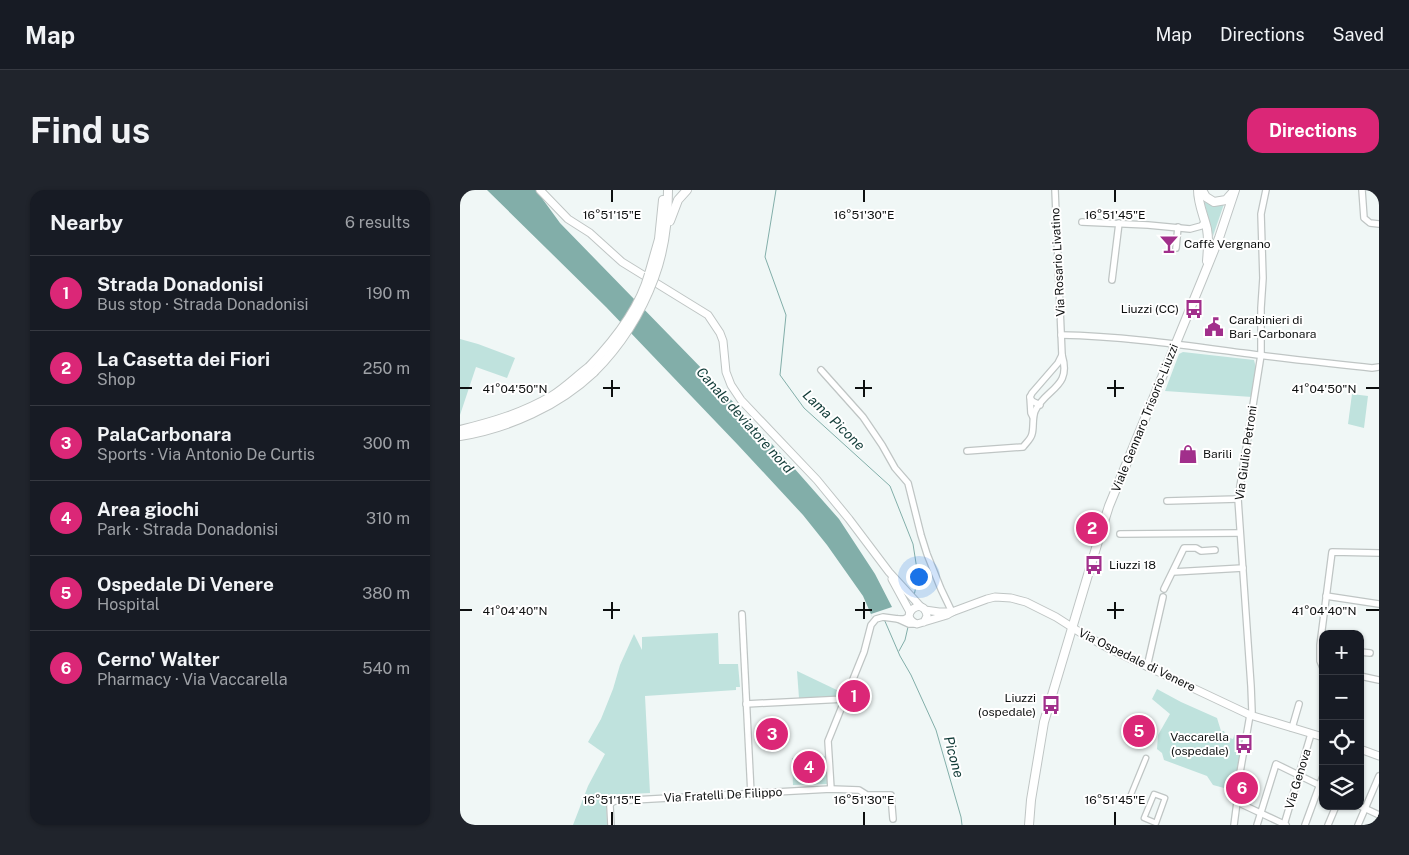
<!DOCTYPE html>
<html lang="en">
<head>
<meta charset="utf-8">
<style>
	:root { --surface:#171b24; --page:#20242c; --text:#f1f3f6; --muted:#9ea1a6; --line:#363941; --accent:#db2777 }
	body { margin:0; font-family:"Public Sans",sans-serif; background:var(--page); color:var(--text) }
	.controls { position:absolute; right:15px; bottom:15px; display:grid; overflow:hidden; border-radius:10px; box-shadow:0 1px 4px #0004 }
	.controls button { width:45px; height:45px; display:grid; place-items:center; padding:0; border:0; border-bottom:1px solid var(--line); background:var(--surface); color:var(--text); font:25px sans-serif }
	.you { position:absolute; left:458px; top:386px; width:18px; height:18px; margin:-12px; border:4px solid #fff; border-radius:50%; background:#1a73e8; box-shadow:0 0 0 8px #1a73e833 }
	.badge { display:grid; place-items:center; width:32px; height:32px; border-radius:50%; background:var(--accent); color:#fff; font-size:16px; font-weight:700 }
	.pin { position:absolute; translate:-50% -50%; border:2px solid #fff; box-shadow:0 1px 5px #0006 }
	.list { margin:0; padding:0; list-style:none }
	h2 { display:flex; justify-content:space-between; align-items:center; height:65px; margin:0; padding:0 20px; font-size:21px }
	h2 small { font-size:16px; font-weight:400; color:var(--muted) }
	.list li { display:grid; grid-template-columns:32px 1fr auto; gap:15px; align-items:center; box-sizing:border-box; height:75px; padding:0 20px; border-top:1px solid var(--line) }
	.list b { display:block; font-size:19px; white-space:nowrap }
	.list p { margin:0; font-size:16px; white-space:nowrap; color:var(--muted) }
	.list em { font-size:16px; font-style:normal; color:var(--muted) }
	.icon { flex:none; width:28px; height:28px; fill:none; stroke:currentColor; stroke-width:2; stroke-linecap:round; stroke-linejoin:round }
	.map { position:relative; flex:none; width:919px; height:635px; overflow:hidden; border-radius:15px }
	header { display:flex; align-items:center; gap:30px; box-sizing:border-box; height:70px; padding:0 25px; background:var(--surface); border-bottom:1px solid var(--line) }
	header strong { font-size:24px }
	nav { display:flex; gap:28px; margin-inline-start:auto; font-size:18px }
	.intro { display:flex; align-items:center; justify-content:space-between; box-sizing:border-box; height:120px; padding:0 30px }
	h1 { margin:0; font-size:35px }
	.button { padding:12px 22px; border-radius:15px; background:var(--accent); color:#fff; font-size:18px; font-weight:700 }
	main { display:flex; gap:30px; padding:0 30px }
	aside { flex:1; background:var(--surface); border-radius:15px; box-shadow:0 1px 4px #0004 }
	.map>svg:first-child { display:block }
</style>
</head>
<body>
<header>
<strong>Map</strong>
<nav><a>Map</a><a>Directions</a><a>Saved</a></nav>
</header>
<div class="intro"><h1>Find us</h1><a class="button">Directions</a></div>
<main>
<aside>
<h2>Nearby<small>6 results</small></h2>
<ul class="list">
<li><span class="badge">1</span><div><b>Strada Donadonisi</b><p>Bus stop · Strada Donadonisi</p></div><em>190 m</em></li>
<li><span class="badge">2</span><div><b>La Casetta dei Fiori</b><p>Shop</p></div><em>250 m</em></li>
<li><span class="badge">3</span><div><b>PalaCarbonara</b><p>Sports · Via Antonio De Curtis</p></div><em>300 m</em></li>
<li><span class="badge">4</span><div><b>Area giochi</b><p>Park · Strada Donadonisi</p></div><em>310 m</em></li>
<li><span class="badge">5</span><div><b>Ospedale Di Venere</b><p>Hospital</p></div><em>380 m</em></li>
<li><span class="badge">6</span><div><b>Cerno' Walter</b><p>Pharmacy · Via Vaccarella</p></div><em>540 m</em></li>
</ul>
</aside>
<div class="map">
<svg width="919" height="635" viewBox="0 0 919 635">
	<rect width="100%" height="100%" fill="#f0f7f6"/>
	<g fill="#bfe2dd">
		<path d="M 744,11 L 755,15 L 764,14 L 753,46 Z"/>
		<path d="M 0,149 L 18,154 L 55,168 L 47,188 L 16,177 L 0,225 Z"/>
		<path d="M 723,162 L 794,170 L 796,178 L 792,207 L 705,201 L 719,164 Z"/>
		<path d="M 892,204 L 908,206 L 904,238 L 888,234 Z"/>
		<path d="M 258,443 L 259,474 L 278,474 L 280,497 L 276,497 L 276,500 L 185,506 L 190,603 L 146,605 L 147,635 L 113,635 L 128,596 L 145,564 L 128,552 L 141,529 L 153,499 L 160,475 L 174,444 L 182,460 L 182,447 Z"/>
		<path d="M 337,481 L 381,502 L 375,506 L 339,508 Z"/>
		<path d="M 697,499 L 721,512 L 757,528 L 761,541 L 764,541 L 767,547 L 773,549 L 775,543 L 782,546 L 775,601 L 753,595 L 747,586 L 704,570 L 702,563 L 697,559 L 698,545 L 710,524 L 692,509 Z"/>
		<path d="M 366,566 L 368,594 L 333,595 L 332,568 Z"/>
	</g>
	<path fill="#82aea9" d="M 27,0 L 76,0 L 100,33 L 249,186 L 334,278 L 379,329 L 415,384 L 432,417 L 411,424 L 417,438 L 403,406 L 367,355 L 343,325 L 278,255 L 146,117 Z"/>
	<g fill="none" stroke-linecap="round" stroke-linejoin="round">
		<g stroke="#82aea9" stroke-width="1">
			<path d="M 316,0 L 305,67 L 326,125 L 320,185 L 344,218 L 430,296 L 453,354 L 458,386 L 454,406"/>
			<path d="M 424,429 L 440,466 L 451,485 L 476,540 L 501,627 L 502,635"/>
			<path d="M 439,461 L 445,450 L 448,437"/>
		</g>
		<g stroke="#bfc5c4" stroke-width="7">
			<g id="pedestrian">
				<path d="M 769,603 L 778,607"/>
				<path d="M 694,604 L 705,608 L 696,633 L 684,628 Z"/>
				<path d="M 670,607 L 686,568"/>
			</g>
		</g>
		<g stroke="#bfc5c4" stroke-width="8">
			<g id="minor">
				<path d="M 595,0 L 602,165"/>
				<path d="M 902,0 L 904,28 L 910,33 L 919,34"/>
				<path d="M 622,32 L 688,35 L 730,39 L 741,36 L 745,32"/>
				<path d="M 716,58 L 718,37"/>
				<path d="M 652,90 L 659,33"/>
				<path d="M 601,145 C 662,146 723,155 783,163 C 826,169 869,173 912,178 L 919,177"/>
				<path d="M 361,180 L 403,227 L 422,255 L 435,278 L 448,293 L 461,345 L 467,364 L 481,399 L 492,422"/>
				<path d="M 570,207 L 571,223 L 573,227"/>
				<path d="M 507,261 L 563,257 C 566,253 571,249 572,244 C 574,237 572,229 575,221 C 586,198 612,198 602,165 L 598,173 L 572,203 L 570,207 L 572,211 L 580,215"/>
				<path d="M 707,311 L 778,309"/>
				<path d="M 660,344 L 780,343"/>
				<path d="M 713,382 L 783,378"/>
				<path d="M 704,399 L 724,358 L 736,358 L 741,361 L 755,360"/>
				<path d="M 866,406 L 919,414"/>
				<path d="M 282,424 L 291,604"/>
				<path d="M 438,429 L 449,434 L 457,434"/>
				<path d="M 900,462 L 910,463"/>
				<path d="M 687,477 L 703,407"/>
				<path d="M 863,478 L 860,471 L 860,455 L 872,362 L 919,363"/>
				<path d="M 900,486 L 919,490"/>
				<path d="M 286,514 L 385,509"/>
				<path d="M 832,538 L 839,514"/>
				<path d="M 371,599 L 368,551 L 404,462 L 411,435 L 416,429 L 423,427 L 438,429 L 444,429 L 448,427 L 449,424"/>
				<path d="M 777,612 L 826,635"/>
				<path d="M 900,616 L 919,625"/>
				<path d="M 151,635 L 150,616 L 151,613 L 155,611 L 371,599 L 399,600 L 407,605 L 431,605 L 433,629"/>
				<path d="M 774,635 L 777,612 L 778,594 L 790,525 L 792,522 L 791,496 L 778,309 L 801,165 L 801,118 L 803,88 L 801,24 L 806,0"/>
				<path d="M 797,635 L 816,574 L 863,597"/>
				<path d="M 824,635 L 851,544"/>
				<path d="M 845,635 L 863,586"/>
				<path d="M 868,635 L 876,616"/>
				<path d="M 898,635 L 919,586"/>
			</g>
		</g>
		<g stroke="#bfc5c4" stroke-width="9">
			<g id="tertiary">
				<path d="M 80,0 L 108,29 L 130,43 L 162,72 L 248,125 L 260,143 L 263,151 L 266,182 L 271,195 L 281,210 L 357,290 L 389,329 L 429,382 L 461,417"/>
				<path d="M 432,389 L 450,422"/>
				<path d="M 465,420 L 479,422 L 492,422"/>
				<path d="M 464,432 L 467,426 C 464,404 436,426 457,434 L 487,425 L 492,422 L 527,409 L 535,407 L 551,408 L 566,412 L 596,427 L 621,443 L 650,459 L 790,525 L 863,547"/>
				<path d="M 900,559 L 919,566"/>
			</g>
		</g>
		<g stroke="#bfc5c4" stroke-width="10">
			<g id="secondary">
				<path d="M 738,0 C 738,14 744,26 747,39 C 749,50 748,60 747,71"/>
				<path d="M 742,0 L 746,7 L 754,12 L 766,10 L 773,2"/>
				<path d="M 210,31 L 218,10 L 227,0"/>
				<path d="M 189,84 L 199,49 L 203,10"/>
				<path d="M 194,88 C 205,59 208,31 208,0"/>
				<path d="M 0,240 C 33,232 63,223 92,206 C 105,198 117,186 129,177"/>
				<path d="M 0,246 C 49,238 98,216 134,182"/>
				<path d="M 569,635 L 571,610 L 584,532 L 642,338 L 649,316 L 742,90 L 759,48 L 775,0"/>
			</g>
		</g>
		<use href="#pedestrian" stroke="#fff" stroke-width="4.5"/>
		<use href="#minor" stroke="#fff" stroke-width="5.5"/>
		<use href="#tertiary" stroke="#fff" stroke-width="7"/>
		<use href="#secondary" stroke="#fff" stroke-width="8"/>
		<g stroke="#bfc5c4" stroke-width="10" stroke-linecap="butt">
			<g id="secondary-bridge">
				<path d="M 129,177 C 153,152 180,118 189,84"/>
				<path d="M 134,182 C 161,155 181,123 194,88"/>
			</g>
		</g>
		<use href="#secondary-bridge" stroke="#fff" stroke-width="8"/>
	</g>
	<path fill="none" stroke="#0d0f0f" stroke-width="2" d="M 152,0 L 152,12M 404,0 L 404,12M 655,0 L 655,12M 152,190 L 152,207M 404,190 L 404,207M 655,190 L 655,207M 0,198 L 12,198M 143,198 L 160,198M 395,198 L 412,198M 647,198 L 664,198M 906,198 L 919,198M 152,412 L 152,429M 404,412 L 404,429M 655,412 L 655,429M 0,420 L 12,420M 143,420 L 160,420M 395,420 L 412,420M 647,420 L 664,420M 906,420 L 919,420M 152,622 L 152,635M 404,622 L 404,635M 655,622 L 655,635"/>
	<defs>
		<g id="bar-bare" transform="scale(1.5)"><path d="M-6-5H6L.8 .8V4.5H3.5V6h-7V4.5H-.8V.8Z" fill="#a12f8b" stroke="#fff" stroke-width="2.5" paint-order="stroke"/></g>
		<g id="bus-bare" transform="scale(1.5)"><path d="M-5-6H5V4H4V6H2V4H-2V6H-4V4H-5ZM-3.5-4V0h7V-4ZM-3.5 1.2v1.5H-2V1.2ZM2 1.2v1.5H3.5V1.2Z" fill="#a12f8b" stroke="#fff" stroke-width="2.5" paint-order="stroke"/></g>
		<g id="civic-bare" transform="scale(1.5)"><path d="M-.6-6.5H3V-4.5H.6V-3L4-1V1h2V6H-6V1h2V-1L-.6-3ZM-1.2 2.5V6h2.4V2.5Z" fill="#a12f8b" stroke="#fff" stroke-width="2.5" paint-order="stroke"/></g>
		<g id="shop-bare" transform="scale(1.5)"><path d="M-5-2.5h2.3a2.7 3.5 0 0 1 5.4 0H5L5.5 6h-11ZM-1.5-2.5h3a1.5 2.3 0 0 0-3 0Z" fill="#a12f8b" stroke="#fff" stroke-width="2.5" paint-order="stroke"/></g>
	</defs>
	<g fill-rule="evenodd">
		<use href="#bar-bare" x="709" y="54"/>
		<use href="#bus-bare" x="734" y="119"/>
		<use href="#civic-bare" x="754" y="137"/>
		<use href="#shop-bare" x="728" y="264"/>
		<use href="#bus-bare" x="634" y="375"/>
		<use href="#bus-bare" x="591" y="515"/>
		<use href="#bus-bare" x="784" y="554"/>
	</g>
	<g text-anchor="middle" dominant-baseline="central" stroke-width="4" stroke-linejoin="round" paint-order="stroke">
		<g font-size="12" fill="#0d0f0f" stroke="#fff" text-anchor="start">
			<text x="724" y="54">Caffè Vergnano</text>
			<text x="719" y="119" text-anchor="end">Liuzzi (CC)</text>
			<text x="769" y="130">Carabinieri di<tspan x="769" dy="14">Bari - Carbonara</tspan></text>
			<text x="743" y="264">Barili</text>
			<text x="649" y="375">Liuzzi 18</text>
			<text x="576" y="508" text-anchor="end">Liuzzi<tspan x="576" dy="14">(ospedale)</tspan></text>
			<text x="769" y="547" text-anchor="end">Vaccarella<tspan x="769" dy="14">(ospedale)</tspan></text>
		</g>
		<g font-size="12" fill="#0d0f0f" stroke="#fff">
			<text transform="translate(598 72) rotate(-93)">Via Rosario Livatino</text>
			<text transform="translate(685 228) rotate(-68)">Viale Gennaro Trisorio-Liuzzi</text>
			<text transform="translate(786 263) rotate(-82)">Via Giulio Petroni</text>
			<text transform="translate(677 470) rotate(26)">Via Ospedale di Venere</text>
			<text transform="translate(838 589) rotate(-73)">Via Genova</text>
			<text transform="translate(263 605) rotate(-3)">Via Fratelli De Filippo</text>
		</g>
		<g font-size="14" font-style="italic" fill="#113b37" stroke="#fff">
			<text transform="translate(285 230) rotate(48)">Canale deviatore nord</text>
			<text transform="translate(374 230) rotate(44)">Lama Picone</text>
			<text transform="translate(494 567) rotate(75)">Picone</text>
		</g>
	</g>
	<g font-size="12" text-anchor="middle" fill="#0d0f0f" stroke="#fff" stroke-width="4" stroke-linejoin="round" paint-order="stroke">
		<text x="152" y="29">16°51'15"E</text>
		<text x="404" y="29">16°51'30"E</text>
		<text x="655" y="29">16°51'45"E</text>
		<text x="55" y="203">41°04'50"N</text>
		<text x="864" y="203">41°04'50"N</text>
		<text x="55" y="425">41°04'40"N</text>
		<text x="864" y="425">41°04'40"N</text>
		<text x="152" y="614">16°51'15"E</text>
		<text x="404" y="614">16°51'30"E</text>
		<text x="655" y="614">16°51'45"E</text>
	</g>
</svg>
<div class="controls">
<button>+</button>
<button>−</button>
<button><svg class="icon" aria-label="locate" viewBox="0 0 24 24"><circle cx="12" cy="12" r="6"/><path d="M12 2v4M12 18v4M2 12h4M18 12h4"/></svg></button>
<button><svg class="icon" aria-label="layers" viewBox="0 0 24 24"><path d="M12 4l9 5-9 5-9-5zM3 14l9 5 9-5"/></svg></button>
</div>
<div class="you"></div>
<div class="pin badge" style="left:394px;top:506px">1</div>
<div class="pin badge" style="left:632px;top:338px">2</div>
<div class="pin badge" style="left:312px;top:544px">3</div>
<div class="pin badge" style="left:349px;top:577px">4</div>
<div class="pin badge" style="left:679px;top:541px">5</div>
<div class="pin badge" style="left:782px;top:598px">6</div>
</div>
</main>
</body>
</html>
